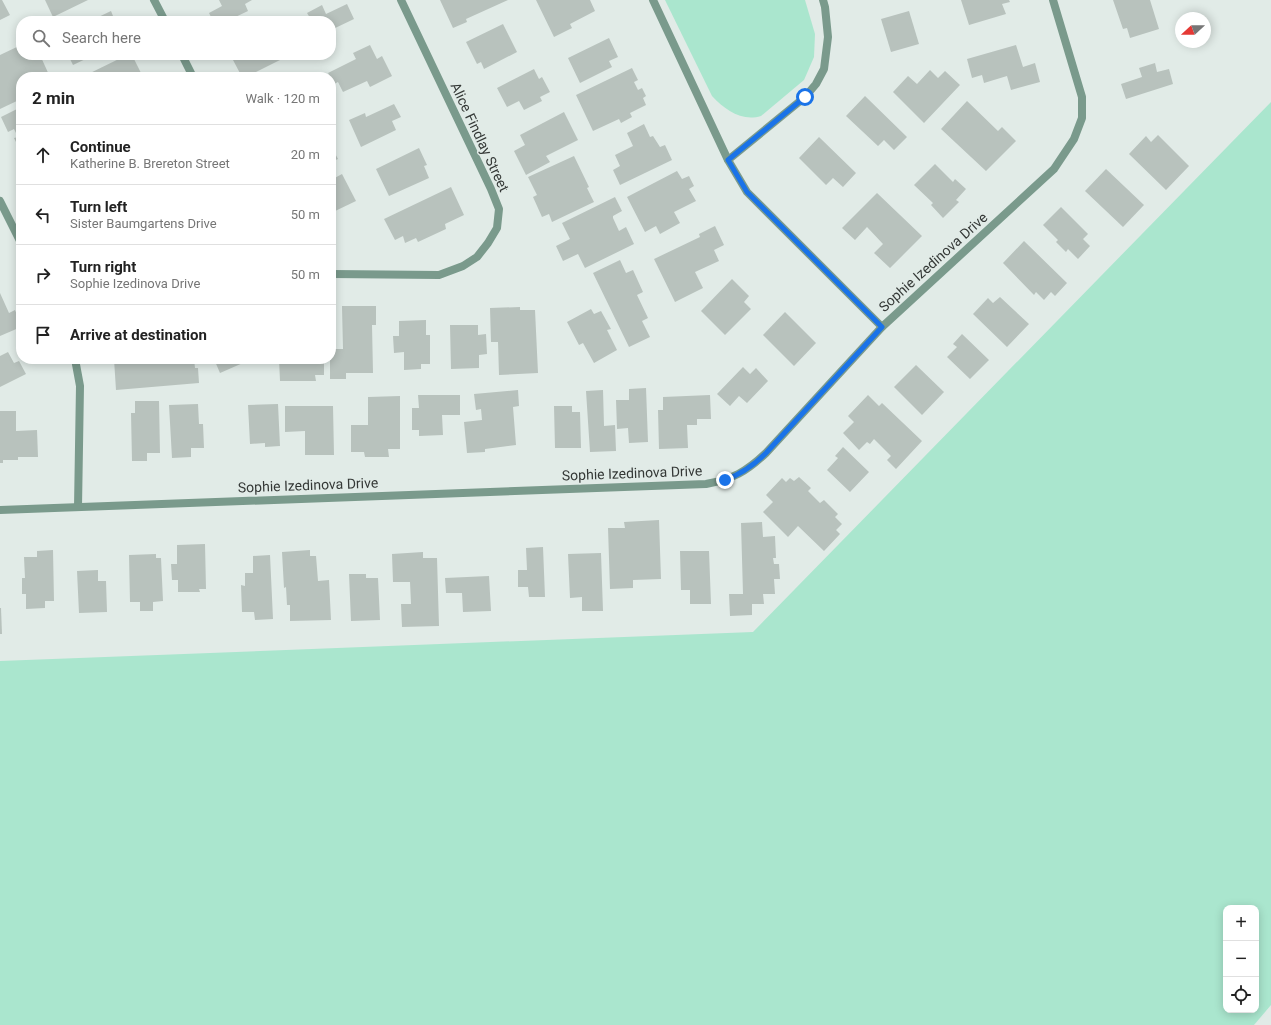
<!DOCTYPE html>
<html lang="en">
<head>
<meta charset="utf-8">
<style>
	:root { --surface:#fff; --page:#f6f6f6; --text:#222; --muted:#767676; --line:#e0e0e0 }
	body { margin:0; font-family:Roboto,sans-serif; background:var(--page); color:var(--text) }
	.controls { position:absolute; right:12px; bottom:12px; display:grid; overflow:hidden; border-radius:8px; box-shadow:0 2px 10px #0003 }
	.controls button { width:36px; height:36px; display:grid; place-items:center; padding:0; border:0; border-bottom:1px solid var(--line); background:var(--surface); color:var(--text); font:20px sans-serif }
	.compass { position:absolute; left:1175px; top:12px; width:36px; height:36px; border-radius:50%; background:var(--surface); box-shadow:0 2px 10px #0003; rotate:249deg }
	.stop { position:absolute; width:12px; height:12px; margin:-9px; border:3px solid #1a73e8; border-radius:50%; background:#fff }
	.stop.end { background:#1a73e8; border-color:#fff; box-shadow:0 1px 4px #0008 }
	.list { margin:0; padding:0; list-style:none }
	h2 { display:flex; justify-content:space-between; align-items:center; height:52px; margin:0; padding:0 16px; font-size:17px }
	h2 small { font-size:13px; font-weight:400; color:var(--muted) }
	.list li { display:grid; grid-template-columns:26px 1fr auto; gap:12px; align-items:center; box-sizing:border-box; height:60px; padding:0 16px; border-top:1px solid var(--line) }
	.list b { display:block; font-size:15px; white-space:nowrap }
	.list p { margin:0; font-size:13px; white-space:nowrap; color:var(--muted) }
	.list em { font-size:13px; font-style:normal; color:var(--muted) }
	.icon { flex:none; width:22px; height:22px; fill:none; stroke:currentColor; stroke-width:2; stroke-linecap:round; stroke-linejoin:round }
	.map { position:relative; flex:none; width:1271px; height:1025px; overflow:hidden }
	.search { position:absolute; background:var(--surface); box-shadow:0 2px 10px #0003; left:16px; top:16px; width:320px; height:44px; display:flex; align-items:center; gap:10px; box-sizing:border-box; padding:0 14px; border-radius:16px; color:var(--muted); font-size:15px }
	.panel { position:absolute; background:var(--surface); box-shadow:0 2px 10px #0003; left:16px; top:72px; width:320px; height:292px; border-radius:16px }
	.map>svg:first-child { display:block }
</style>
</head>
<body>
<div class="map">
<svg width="1271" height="1025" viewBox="0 0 1271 1025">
	<rect width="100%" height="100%" fill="#e1ebe7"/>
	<g fill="#aae6ce" fill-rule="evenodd">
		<path d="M 665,0 L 805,0 L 815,34 L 814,57 L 804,80 L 761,116 C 742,122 725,110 712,96 Z"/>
		<path d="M 1271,102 L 1271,1005 L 1254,1025 L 0,1025 L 0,661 L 753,632 ZM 1226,908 L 1256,908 L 1256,1010 L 1226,1010 Z"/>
	</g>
	<g fill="#b8c2bd">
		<path d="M 0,0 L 2,0 L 10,15 L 0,20 Z"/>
		<path d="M 45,0 L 88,0 L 53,17 Z"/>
		<path d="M 219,0 L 252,0 L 245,4 L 248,11 L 227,21 L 213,21 L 209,13 L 222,6 Z"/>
		<path d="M 440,0 L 508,0 L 466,19 L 467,22 L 453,28 Z"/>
		<path d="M 536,0 L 590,0 L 595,11 L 570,24 L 572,28 L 554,37 Z"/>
		<path d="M 961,0 L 1009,0 L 1010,2 L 1002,4 L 1006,14 L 969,25 Z"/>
		<path d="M 1113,0 L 1150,0 L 1159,29 L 1130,38 L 1127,28 L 1123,29 Z"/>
		<path d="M 347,4 L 354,19 L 331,30 L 331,21 L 312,21 L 307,13 L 322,5 L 326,14 Z"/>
		<path d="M 111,11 L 115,21 L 90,21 Z"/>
		<path d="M 909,11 L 919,44 L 891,52 L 881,19 Z"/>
		<path d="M 503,24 L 517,52 L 484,69 L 481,62 L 477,64 L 466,42 Z"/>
		<path d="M 609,38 L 618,57 L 609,61 L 612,67 L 580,83 L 568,58 Z"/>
		<path d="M 21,45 L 21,55 L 40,55 L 50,77 L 21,77 L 21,99 L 0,109 L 0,55 Z"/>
		<path d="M 370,45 L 377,59 L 382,56 L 392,76 L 370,87 L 367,81 L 343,92 L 338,82 L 334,84 L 328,73 L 356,59 L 353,53 Z"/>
		<path d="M 1016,45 L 1023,67 L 1035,63 L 1040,82 L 1011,90 L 1007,76 L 984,83 L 982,75 L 972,78 L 967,59 Z"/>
		<path d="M 68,55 L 94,55 L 73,65 Z"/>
		<path d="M 127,55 L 132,55 L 143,77 L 82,77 Z"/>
		<path d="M 238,55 L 290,55 L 246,77 L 242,77 L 233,60 L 239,56 Z"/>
		<path d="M 1155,63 L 1157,72 L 1169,69 L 1173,84 L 1126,99 L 1121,84 L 1142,77 L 1139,68 Z"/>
		<path d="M 632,68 L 638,80 L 634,82 L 638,90 L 642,88 L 646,96 L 643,98 L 646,105 L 630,113 L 632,117 L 621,123 L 619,119 L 593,131 L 576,95 Z"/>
		<path d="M 534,69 L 539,79 L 542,77 L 550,92 L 540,97 L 542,101 L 524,110 L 519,101 L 507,107 L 497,88 Z"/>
		<path d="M 930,70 L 938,78 L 945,71 L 960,85 L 924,123 L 893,92 L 908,76 L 917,84 Z"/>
		<path d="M 865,96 L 907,137 L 894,150 L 884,140 L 878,146 L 846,116 Z"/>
		<path d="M 967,101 L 998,131 L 1002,127 L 1016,141 L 986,171 L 941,129 Z"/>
		<path d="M 394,104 L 401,117 L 392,121 L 396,130 L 361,147 L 349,120 L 365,113 L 366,117 Z"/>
		<path d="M 21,107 L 21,152 L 14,138 L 18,137 L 14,129 L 8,132 L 1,117 Z"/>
		<path d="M 564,112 L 578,140 L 546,156 L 550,162 L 526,175 L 514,151 L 525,145 L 520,135 Z"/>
		<path d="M 644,124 L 650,137 L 653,136 L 660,147 L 665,145 L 672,160 L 620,185 L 613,170 L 620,166 L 615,155 L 633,146 L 627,133 Z"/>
		<path d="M 1158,135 L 1189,166 L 1166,190 L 1129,154 L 1146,136 L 1151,142 Z"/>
		<path d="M 819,137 L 856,173 L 843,187 L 833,178 L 826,185 L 799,158 Z"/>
		<path d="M 331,146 L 338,159 L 331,162 Z"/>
		<path d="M 419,148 L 427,165 L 424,166 L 429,178 L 389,196 L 376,169 Z"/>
		<path d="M 574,156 L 589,187 L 587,188 L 594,202 L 552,222 L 549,214 L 542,217 L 533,197 L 537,195 L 528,177 Z"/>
		<path d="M 935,164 L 953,182 L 955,179 L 966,189 L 956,200 L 959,202 L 943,218 L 931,205 L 933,203 L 914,185 Z"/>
		<path d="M 1106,169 L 1144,205 L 1123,227 L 1085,191 Z"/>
		<path d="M 677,171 L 682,179 L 689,176 L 694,186 L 689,189 L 696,201 L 674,212 L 680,223 L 660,234 L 656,226 L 645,232 L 627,197 Z"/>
		<path d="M 342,174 L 356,201 L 331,213 L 331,180 Z"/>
		<path d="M 451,187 L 464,215 L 445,224 L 446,229 L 418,242 L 416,238 L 405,243 L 403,236 L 395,240 L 384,219 Z"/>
		<path d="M 877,193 L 922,236 L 890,268 L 874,253 L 883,244 L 867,227 L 855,240 L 842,228 Z"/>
		<path d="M 615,197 L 622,211 L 613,216 L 613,218 L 619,231 L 626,227 L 634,244 L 585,268 L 578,254 L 563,261 L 556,246 L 570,239 L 562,223 Z"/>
		<path d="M 1061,207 L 1088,234 L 1083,239 L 1090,246 L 1078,259 L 1068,249 L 1066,252 L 1056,242 L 1058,240 L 1043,225 Z"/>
		<path d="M 715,226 L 724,245 L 714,250 L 719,261 L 695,272 L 703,288 L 675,302 L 654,259 L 700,237 L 699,234 Z"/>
		<path d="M 1024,241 L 1067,283 L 1055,296 L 1051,292 L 1044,300 L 1036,292 L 1034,295 L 1003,263 Z"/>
		<path d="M 620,260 L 626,273 L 633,270 L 643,292 L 637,295 L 648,318 L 642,321 L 650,337 L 629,347 L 593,273 Z"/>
		<path d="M 732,279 L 749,296 L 744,302 L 751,309 L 725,335 L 701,311 Z"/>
		<path d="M 0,293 L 9,313 L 15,310 L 21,324 L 21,327 L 0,336 Z"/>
		<path d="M 1000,297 L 1029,324 L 1007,347 L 973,314 L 988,298 L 993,303 Z"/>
		<path d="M 342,306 L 376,306 L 376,325 L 372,325 L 373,373 L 346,373 L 346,379 L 330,379 L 330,359 L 331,359 L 331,349 L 343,349 Z"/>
		<path d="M 520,307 L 520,310 L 535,310 L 538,373 L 499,375 L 498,342 L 491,342 L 490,308 Z"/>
		<path d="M 591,309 L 594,314 L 601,311 L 611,329 L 607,330 L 617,350 L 594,363 L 583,343 L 579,345 L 567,322 Z"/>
		<path d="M 785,312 L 816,343 L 794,366 L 763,335 Z"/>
		<path d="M 426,320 L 426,335 L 430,335 L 430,364 L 421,364 L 421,369 L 404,370 L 404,352 L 394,353 L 393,336 L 399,336 L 399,321 Z"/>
		<path d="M 450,325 L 478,325 L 478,335 L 486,334 L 487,354 L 479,355 L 479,368 L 451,369 Z"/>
		<path d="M 962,334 L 989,360 L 970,379 L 947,357 L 957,347 L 953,344 Z"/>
		<path d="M 8,352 L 14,363 L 19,361 L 26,374 L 0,387 L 0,356 Z"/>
		<path d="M 114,359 L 194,359 L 195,368 L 198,368 L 199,383 L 116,390 Z"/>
		<path d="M 214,359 L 252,359 L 220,373 Z"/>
		<path d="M 279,359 L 324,359 L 324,375 L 315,375 L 316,381 L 280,381 Z"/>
		<path d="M 916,365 L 944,392 L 922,415 L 894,387 Z"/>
		<path d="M 743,367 L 750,374 L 756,368 L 768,381 L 747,403 L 739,396 L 730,406 L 717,394 Z"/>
		<path d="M 646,388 L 648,442 L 629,443 L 628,428 L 617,429 L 616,400 L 629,400 L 629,389 Z"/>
		<path d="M 518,390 L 519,406 L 513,407 L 516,445 L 485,449 L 485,452 L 467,453 L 464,422 L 482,420 L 481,409 L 476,410 L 474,394 Z"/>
		<path d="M 603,390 L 604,426 L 615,425 L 616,451 L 590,452 L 586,391 Z"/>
		<path d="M 418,395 L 460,395 L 460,415 L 442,415 L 443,435 L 419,436 L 419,430 L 412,430 L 412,408 L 419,408 Z"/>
		<path d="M 710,395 L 711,419 L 697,419 L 697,425 L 687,425 L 688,448 L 659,449 L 658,410 L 663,410 L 663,397 Z"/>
		<path d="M 868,395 L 879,406 L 882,403 L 922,441 L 896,469 L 887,460 L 891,456 L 874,439 L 870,444 L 867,442 L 859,450 L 843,433 L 854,422 L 848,416 Z"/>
		<path d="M 400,396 L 400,449 L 388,449 L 389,457 L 365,457 L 364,452 L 351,452 L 351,425 L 368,425 L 368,397 Z"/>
		<path d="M 135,401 L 159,401 L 160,453 L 147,453 L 147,461 L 132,461 L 131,413 L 135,413 Z"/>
		<path d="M 198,404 L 199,424 L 203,424 L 204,448 L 191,448 L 191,457 L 172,458 L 169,405 Z"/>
		<path d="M 278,404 L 280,446 L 265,447 L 265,443 L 250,444 L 248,405 Z"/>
		<path d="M 285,406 L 333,406 L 334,455 L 305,455 L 305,431 L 285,432 Z"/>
		<path d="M 554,406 L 572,406 L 572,412 L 580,412 L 581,448 L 555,448 Z"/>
		<path d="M 0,411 L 16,411 L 16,431 L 37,430 L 38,457 L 18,457 L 18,460 L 3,460 L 3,463 L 0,463 Z"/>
		<path d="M 843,447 L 869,472 L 850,492 L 827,470 L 838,458 L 835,456 Z"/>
		<path d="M 799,477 L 811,488 L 808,491 L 820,503 L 824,500 L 838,514 L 835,517 L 842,524 L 836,530 L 840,534 L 824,551 L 798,526 L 788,537 L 763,512 L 773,502 L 766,495 L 782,478 L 786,482 L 790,478 L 794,481 Z"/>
		<path d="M 659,520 L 661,579 L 633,580 L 633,588 L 610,589 L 608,528 L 625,528 L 624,522 Z"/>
		<path d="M 762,522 L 763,537 L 775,536 L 776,558 L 773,558 L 774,564 L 779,564 L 780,579 L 774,579 L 775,594 L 763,594 L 764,604 L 752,604 L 752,615 L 730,616 L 729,594 L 743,594 L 741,523 Z"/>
		<path d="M 205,544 L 206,589 L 199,589 L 200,592 L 178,592 L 178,580 L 172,580 L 171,564 L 177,564 L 177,545 Z"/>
		<path d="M 543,547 L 545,597 L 529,597 L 528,587 L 518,587 L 518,570 L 527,570 L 526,548 Z"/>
		<path d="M 53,550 L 54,601 L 45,601 L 45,608 L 26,609 L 26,594 L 22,594 L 22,578 L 25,578 L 24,557 L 37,557 L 37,551 Z"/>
		<path d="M 310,550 L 310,556 L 316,556 L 318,581 L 329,580 L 331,620 L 290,621 L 290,605 L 287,605 L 286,587 L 284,588 L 282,552 Z"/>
		<path d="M 680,551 L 709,551 L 711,604 L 690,604 L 690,590 L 681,590 Z"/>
		<path d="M 423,552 L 423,558 L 437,558 L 439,626 L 402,627 L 401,604 L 411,604 L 410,582 L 393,582 L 392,554 Z"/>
		<path d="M 601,553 L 603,611 L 582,611 L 582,597 L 570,598 L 568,554 Z"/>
		<path d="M 156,554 L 156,558 L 161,558 L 163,601 L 153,602 L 153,611 L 140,611 L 140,602 L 130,602 L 129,555 Z"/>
		<path d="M 270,555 L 273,619 L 255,620 L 254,612 L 242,612 L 241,585 L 245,586 L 245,573 L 253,573 L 253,556 Z"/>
		<path d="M 98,570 L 98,581 L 106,581 L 107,612 L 79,613 L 77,571 Z"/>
		<path d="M 349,574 L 366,574 L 366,578 L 378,578 L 380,620 L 351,621 Z"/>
		<path d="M 489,576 L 491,611 L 463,612 L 462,593 L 446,593 L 445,578 Z"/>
		<path d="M 0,608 L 1,608 L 2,634 L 0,634 Z"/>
	</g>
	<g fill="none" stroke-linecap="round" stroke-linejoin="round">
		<g stroke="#7a9a8c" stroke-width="8">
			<path d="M 154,0 L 165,21"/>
			<path d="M 653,0 L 728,160 L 747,192 L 882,327"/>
			<path d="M 182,55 L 193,77"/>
			<path d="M 728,160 L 805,97 L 816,84 L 824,69 L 828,37 L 825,7 L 823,0"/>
			<path d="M 0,201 L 21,243"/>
			<path d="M 331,274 L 439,275 L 463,266 L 477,257 L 488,243 L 497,228 L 499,209 L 491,189 L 401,0"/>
			<path d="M 75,359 L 80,386 L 78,507"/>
			<path d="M 0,510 L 706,484 C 733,479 746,472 766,453 L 882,327 L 1054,169 L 1074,139 L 1082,118 L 1082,97 L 1053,0"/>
		</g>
	</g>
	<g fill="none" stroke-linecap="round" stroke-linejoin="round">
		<path stroke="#1a73e8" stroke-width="5" d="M 725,480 C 741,474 754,465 766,453 L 882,327 L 747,192 L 728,160 L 805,97"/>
	</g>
	<g text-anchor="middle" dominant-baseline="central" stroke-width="3" stroke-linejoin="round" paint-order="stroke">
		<g font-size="14" fill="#343836" stroke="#e1ebe7">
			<text transform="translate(480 137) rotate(65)">Alice Findlay Street</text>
			<text transform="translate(933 262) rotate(-42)">Sophie Izedinova Drive</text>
			<text transform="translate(632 473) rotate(-2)">Sophie Izedinova Drive</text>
			<text transform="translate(308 485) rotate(-2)">Sophie Izedinova Drive</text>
		</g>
	</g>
</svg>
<div class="controls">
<button>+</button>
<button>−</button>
<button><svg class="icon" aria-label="locate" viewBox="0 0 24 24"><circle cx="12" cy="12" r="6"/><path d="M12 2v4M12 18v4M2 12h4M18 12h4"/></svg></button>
</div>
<svg class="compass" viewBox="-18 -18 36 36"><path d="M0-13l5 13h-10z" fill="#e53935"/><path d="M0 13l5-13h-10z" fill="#767676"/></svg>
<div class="stop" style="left:805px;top:97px"></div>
<div class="stop end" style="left:725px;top:480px"></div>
<div class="search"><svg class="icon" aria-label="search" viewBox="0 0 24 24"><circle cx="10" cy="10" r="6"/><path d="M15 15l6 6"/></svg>Search here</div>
<section class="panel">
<h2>2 min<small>Walk · 120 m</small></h2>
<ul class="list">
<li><svg class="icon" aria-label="ahead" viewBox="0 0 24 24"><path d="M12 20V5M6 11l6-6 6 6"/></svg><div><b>Continue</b><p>Katherine B. Brereton Street</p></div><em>20 m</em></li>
<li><svg class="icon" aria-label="left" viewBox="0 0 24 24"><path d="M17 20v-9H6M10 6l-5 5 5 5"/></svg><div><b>Turn left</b><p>Sister Baumgartens Drive</p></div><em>50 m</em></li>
<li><svg class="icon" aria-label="right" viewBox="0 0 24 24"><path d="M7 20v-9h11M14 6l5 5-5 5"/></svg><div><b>Turn right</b><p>Sophie Izedinova Drive</p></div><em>50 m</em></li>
<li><svg class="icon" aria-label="arrive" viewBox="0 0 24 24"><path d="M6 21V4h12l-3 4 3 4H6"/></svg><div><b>Arrive at destination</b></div></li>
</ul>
</section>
</div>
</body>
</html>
